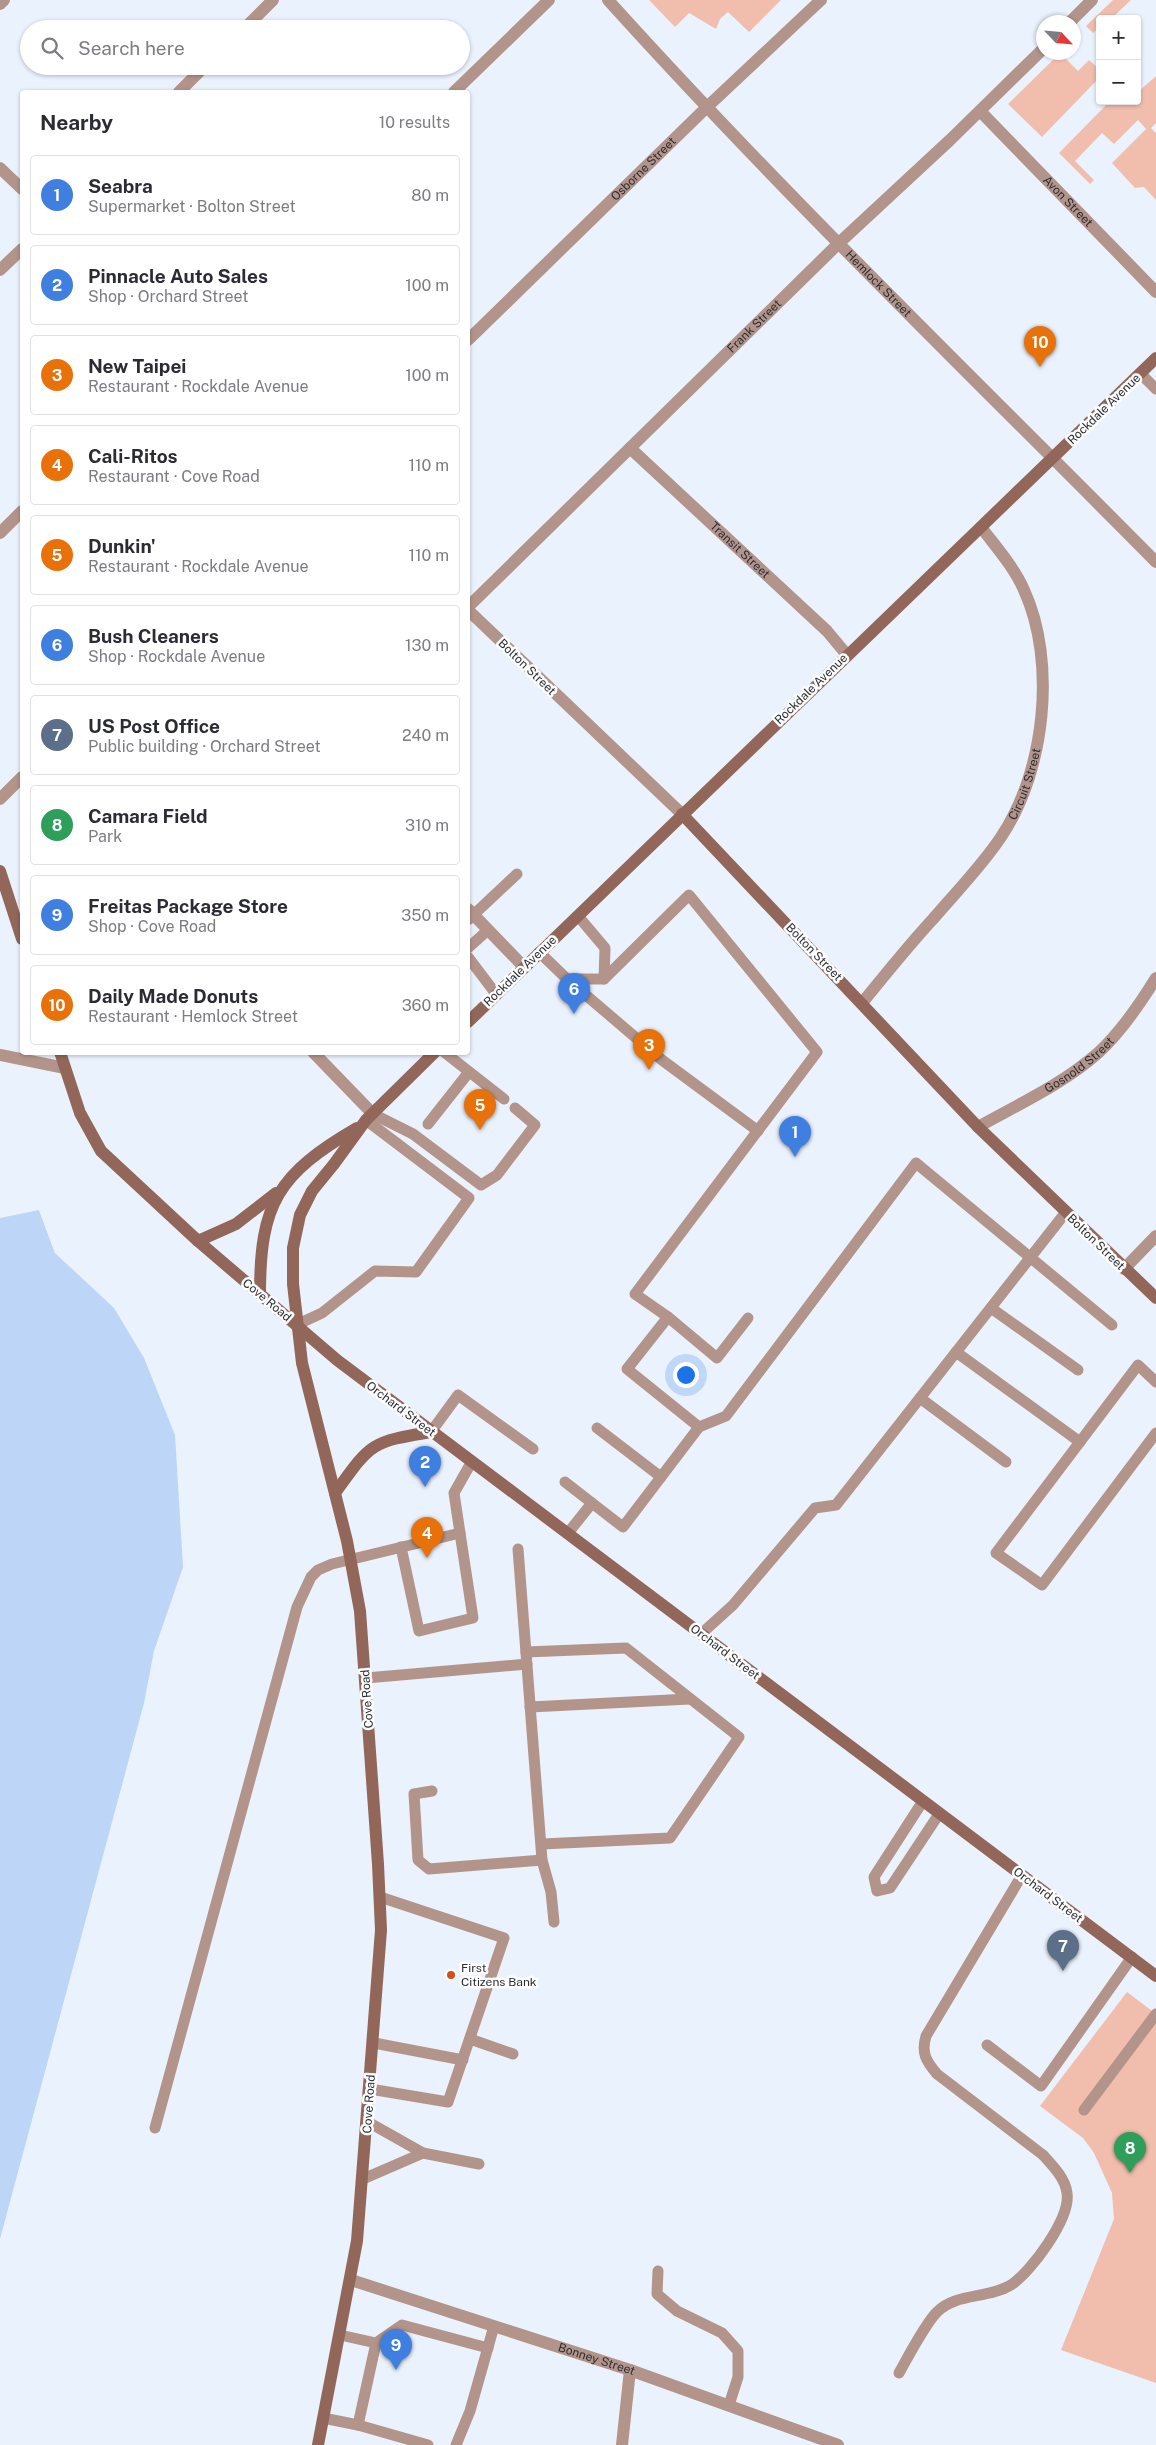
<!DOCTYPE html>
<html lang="en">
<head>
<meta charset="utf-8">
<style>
	:root { --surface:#fff; --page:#f7f7f7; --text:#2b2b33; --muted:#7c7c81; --line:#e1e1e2; --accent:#db2777 }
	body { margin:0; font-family:"Public Sans",sans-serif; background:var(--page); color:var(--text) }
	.controls { position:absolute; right:15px; top:15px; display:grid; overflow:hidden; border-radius:5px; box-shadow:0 1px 4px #0004 }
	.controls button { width:45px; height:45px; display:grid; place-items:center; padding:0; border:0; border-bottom:1px solid var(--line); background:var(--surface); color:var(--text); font:25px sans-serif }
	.compass { position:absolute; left:1036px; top:15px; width:45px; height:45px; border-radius:50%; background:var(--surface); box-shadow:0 1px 4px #0004; rotate:116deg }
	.you { position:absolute; left:685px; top:1374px; width:18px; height:18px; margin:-12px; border:4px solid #fff; border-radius:50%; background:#1a73e8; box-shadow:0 0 0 8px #1a73e833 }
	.badge { display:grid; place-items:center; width:32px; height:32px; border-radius:50%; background:var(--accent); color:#fff; font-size:16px; font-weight:700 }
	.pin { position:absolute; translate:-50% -41px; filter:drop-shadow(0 1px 2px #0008) }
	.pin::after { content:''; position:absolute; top:26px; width:18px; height:15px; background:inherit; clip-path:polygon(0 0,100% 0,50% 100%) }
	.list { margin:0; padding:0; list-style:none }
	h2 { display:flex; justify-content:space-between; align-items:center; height:65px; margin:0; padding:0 20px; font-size:21px }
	h2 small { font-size:16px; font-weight:400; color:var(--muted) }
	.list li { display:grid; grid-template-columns:32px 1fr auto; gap:15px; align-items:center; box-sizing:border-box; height:80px; margin:0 10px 10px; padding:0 10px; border:1px solid var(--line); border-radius:5px }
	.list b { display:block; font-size:19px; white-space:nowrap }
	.list p { margin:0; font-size:16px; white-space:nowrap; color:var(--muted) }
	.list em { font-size:16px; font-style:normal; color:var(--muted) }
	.icon { flex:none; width:28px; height:28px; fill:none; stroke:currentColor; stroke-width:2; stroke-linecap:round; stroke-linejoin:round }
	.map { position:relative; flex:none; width:1156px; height:2445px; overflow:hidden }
	.search { position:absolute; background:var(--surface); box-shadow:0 1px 4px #0004; left:20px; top:20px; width:450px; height:55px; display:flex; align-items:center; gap:12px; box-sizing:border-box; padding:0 18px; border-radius:28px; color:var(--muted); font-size:19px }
	.panel { position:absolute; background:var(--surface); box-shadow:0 1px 4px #0004; left:20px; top:90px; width:450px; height:965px; border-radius:5px }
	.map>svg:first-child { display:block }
</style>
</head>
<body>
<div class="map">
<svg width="1156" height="2445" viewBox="0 0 1156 2445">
	<rect width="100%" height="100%" fill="#eaf2fd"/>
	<g fill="#f1beae">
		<path d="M 649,0 L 781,0 L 749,32 L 728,12 L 720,19 L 716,29 L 689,13 L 675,27 Z"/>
		<path d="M 1113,0 L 1131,0 L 1111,19 L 1100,19 L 1100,27 L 1093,33 L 1086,26 Z"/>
		<path d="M 1060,53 L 1078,71 L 1089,60 L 1100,70 L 1100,77 L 1042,137 L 1008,104 Z"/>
		<path d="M 1156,76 L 1156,123 L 1151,128 L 1156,133 L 1156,200 L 1144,187 L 1135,188 L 1112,163 L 1146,129 L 1138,120 L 1114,144 L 1102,133 L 1075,161 L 1094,180 L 1090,184 L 1059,153 L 1110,101 L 1121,101 L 1125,105 L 1129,101 L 1137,101 L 1137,93 Z"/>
		<path d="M 1127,1992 L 1156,2014 L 1156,2383 L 1061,2350 L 1114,2219 L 1112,2193 L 1094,2153 L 1083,2138 L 1040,2106 Z"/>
	</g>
	<path fill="#bdd5f7" d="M 0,1203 L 6,1207 L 39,1210 L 55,1253 L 114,1308 L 144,1358 L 175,1435 L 183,1567 L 154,1651 L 144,1703 L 0,2239 Z"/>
	<path fill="#eaf2fd" d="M 0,1201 L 7,1205 L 41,1208 L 58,1252 L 108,1297 L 122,1317 L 106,1298 L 55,1253 L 39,1210 L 0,1218 Z"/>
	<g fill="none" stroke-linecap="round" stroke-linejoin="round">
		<g stroke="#b3948a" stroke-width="11">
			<path d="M 1140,373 L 1156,389"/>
			<path d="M 578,916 L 605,948 L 604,979"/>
			<path d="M 468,920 L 517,874"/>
			<path d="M 468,948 L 488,930"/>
			<path d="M 539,952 L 567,979 L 604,979 L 689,895 L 817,1052 L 635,1294 L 668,1317 L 627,1369 L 699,1427"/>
			<path d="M 468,957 L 496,994"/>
			<path d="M 567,979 L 662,1060 L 758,1131"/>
			<path d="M 444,1052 L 504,1099"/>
			<path d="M 373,1114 L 413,1134 L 481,1185 L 497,1175 L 535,1125 L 515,1108"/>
			<path d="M 428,1124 L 469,1072"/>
			<path d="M 991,1308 L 1078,1370"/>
			<path d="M 668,1317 L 717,1358 L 748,1318"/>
			<path d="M 296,1325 L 322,1313 L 375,1271 L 416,1272 L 469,1198 L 366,1120"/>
			<path d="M 956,1352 L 1080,1442"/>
			<path d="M 1156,1382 L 1138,1365 L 996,1553 L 1042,1585 L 1156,1433"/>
			<path d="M 920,1398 L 1006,1462"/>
			<path d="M 597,1428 L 661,1477"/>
			<path d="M 431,1432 L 458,1395 L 533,1449"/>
			<path d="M 565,1482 L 592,1503"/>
			<path d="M 568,1533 L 592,1503 L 623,1527 L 699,1427 L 726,1416 L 916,1163 L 1112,1325"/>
			<path d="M 401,1547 L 419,1631 L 473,1618 L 460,1533"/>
			<path d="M 518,1549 L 542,1860 L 551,1892 L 554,1922"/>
			<path d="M 701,1634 L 733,1605 L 815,1508 L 836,1505 L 1066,1212"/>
			<path d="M 526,1652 L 626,1648 L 739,1737 L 670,1838 L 542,1844"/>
			<path d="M 366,1678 L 527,1664"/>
			<path d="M 530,1707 L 690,1699"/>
			<path d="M 432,1791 L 414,1794 L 418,1860 L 429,1869 L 542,1860"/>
			<path d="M 923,1801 L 874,1877 L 877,1891 L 890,1888 L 939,1814"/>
			<path d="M 470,2039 L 513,2054"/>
			<path d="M 374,2043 L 463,2060"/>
			<path d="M 987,2045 L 1041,2086 L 1132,1957"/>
			<path d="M 370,2089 L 448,2102 L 504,1938 L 380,1897"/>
			<path d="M 1084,2110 L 1156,2014"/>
			<path d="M 368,2122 L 423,2153 L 479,2164"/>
			<path d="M 155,2128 L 297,1607 L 311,1577 L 318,1570 L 332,1564 L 460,1533 L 454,1493 L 471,1463"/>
			<path d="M 363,2179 L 423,2153"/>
			<path d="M 658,2271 L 657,2294 L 677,2311 L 722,2333 L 738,2351 L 738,2377 L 729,2405"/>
			<path d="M 376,2343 L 402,2325 L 488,2348"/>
			<path d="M 899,2373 C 908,2357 925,2324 937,2312 C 955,2293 988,2299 1011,2285 C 1031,2272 1071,2218 1067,2193 C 1065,2178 1053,2166 1043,2155 L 937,2074 C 926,2061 921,2053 926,2036 L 1022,1875"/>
			<path d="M 323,2418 L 358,2425 L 376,2343 L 340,2335"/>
			<path d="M 358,2425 L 428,2445"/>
			<path d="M 456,2445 L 470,2411 L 494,2326"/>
		</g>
		<g stroke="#b3948a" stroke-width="12">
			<path id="s1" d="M 608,0 C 783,194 972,376 1156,562"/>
			<path d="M 0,4 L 4,0"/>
			<path d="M 1070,22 L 1092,0"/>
			<path d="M 244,29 L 273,0"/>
			<path d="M 179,92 L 205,66"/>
			<path d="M 454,92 L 549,0"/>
			<path id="s2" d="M 980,111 L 1156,292"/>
			<path d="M 0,168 L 22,189"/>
			<path d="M 0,270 L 22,249"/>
			<path id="s3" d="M 468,340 L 707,107 L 821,0"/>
			<path id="s4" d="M 630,448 L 827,631 L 847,655"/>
			<path d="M 0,533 L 22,511"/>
			<path id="s5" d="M 468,607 L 839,243 L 950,140 L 1044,48"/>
			<path d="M 468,610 L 682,814"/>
			<path d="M 0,799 L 22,777"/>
			<path d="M 468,909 L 524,967"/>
			<path id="s6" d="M 862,1003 C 885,975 908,946 933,919 C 956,892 981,867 1001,837 C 1045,772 1057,662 1024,590 C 1014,567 996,547 981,527"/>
			<path d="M 313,1052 L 373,1114"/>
			<path d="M 0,1055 L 65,1068"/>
			<path id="s7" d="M 978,1127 C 1019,1104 1063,1084 1098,1053 C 1121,1032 1140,1004 1156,978"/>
			<path d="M 1124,1269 L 1156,1236"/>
			<path id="s8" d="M 351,2280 L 630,2370 L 838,2445"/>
			<path d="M 622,2445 L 630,2370"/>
		</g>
		<g stroke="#926759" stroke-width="12">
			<path d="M 682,814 L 978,1127 L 1156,1298"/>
			<path d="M 0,871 L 22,939"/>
			<path d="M 468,1022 L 1156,358"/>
			<path d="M 60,1052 L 80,1113 L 101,1151 L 198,1241 L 337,1360 L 1156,1976"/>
			<path d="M 198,1241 L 236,1224 L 276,1193"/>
			<path d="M 260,1294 C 260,1203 278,1174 357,1128"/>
			<path d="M 335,1493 C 371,1443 370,1442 431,1432"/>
			<path d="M 318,2445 L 357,2241 L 381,1930 L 378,1864 L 360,1611 L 347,1541 L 302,1363 L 293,1284 L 293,1248 L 300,1215 L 312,1191 L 334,1164 L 366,1120 L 435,1052"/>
		</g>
	</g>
	<circle fill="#d44d18" stroke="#fefefe" stroke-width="2" cx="451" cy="1975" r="5"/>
	<g text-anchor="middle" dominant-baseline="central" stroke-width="5" stroke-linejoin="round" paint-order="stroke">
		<g font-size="12" fill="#2b2e33" stroke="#fefefe">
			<text stroke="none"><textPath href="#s3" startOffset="245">Osborne Street</textPath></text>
			<text stroke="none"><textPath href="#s2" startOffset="126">Avon Street</textPath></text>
			<text stroke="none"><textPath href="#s1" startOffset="392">Hemlock Street</textPath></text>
			<text stroke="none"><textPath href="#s5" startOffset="401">Frank Street</textPath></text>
			<text transform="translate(1104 409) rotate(-44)">Rockdale Avenue</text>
			<text stroke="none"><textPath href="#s4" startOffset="150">Transit Street</textPath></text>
			<text transform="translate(527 667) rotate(44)">Bolton Street</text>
			<text transform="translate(811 689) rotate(-44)">Rockdale Avenue</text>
			<text stroke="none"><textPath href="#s6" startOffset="275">Circuit Street</textPath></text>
			<text transform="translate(814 952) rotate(46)">Bolton Street</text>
			<text transform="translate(520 971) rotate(-44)">Rockdale Avenue</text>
			<text stroke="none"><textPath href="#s7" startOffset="119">Gosnold Street</textPath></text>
			<text transform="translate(1096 1242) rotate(44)">Bolton Street</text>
			<text transform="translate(267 1300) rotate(40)">Cove Road</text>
			<text transform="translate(401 1409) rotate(37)">Orchard Street</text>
			<text transform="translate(725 1652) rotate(37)">Orchard Street</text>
			<text transform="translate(367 1699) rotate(-94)">Cove Road</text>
			<text transform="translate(1048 1895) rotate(37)">Orchard Street</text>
			<text transform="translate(369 2104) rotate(-86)">Cove Road</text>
			<text stroke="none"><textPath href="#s8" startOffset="258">Bonney Street</textPath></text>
		</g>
		<g font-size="12" fill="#2b2e33" stroke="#fefefe" text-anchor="start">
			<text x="461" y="1968">First<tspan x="461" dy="14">Citizens Bank</tspan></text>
		</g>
	</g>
</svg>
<div class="controls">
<button>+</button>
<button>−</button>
</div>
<svg class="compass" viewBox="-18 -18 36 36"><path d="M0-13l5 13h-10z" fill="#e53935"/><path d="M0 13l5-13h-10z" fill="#7c7c81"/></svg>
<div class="you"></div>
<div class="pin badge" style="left:795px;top:1157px;background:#3f7fe0">1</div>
<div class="pin badge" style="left:425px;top:1487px;background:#3f7fe0">2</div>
<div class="pin badge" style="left:649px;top:1070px;background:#e8710a">3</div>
<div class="pin badge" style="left:427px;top:1558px;background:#e8710a">4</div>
<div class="pin badge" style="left:480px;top:1130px;background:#e8710a">5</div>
<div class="pin badge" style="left:574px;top:1014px;background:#3f7fe0">6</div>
<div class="pin badge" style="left:1063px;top:1971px;background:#5c6f8a">7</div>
<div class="pin badge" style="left:1130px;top:2173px;background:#2e9e5b">8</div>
<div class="pin badge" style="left:396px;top:2370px;background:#3f7fe0">9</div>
<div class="pin badge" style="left:1040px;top:367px;background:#e8710a">10</div>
<div class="search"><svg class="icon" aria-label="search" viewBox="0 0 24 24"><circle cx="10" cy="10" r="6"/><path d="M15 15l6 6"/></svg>Search here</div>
<section class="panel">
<h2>Nearby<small>10 results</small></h2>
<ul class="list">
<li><span class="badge" style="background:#3f7fe0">1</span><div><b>Seabra</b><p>Supermarket · Bolton Street</p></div><em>80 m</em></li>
<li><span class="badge" style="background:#3f7fe0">2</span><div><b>Pinnacle Auto Sales</b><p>Shop · Orchard Street</p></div><em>100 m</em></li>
<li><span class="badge" style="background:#e8710a">3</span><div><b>New Taipei</b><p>Restaurant · Rockdale Avenue</p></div><em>100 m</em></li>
<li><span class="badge" style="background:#e8710a">4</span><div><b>Cali-Ritos</b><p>Restaurant · Cove Road</p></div><em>110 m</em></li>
<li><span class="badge" style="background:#e8710a">5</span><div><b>Dunkin'</b><p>Restaurant · Rockdale Avenue</p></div><em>110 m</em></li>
<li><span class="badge" style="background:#3f7fe0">6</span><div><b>Bush Cleaners</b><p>Shop · Rockdale Avenue</p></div><em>130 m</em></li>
<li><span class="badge" style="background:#5c6f8a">7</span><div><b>US Post Office</b><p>Public building · Orchard Street</p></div><em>240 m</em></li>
<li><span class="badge" style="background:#2e9e5b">8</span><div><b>Camara Field</b><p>Park</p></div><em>310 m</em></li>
<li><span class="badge" style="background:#3f7fe0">9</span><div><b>Freitas Package Store</b><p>Shop · Cove Road</p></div><em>350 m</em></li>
<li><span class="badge" style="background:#e8710a">10</span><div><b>Daily Made Donuts</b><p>Restaurant · Hemlock Street</p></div><em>360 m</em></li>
</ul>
</section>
</div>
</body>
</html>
